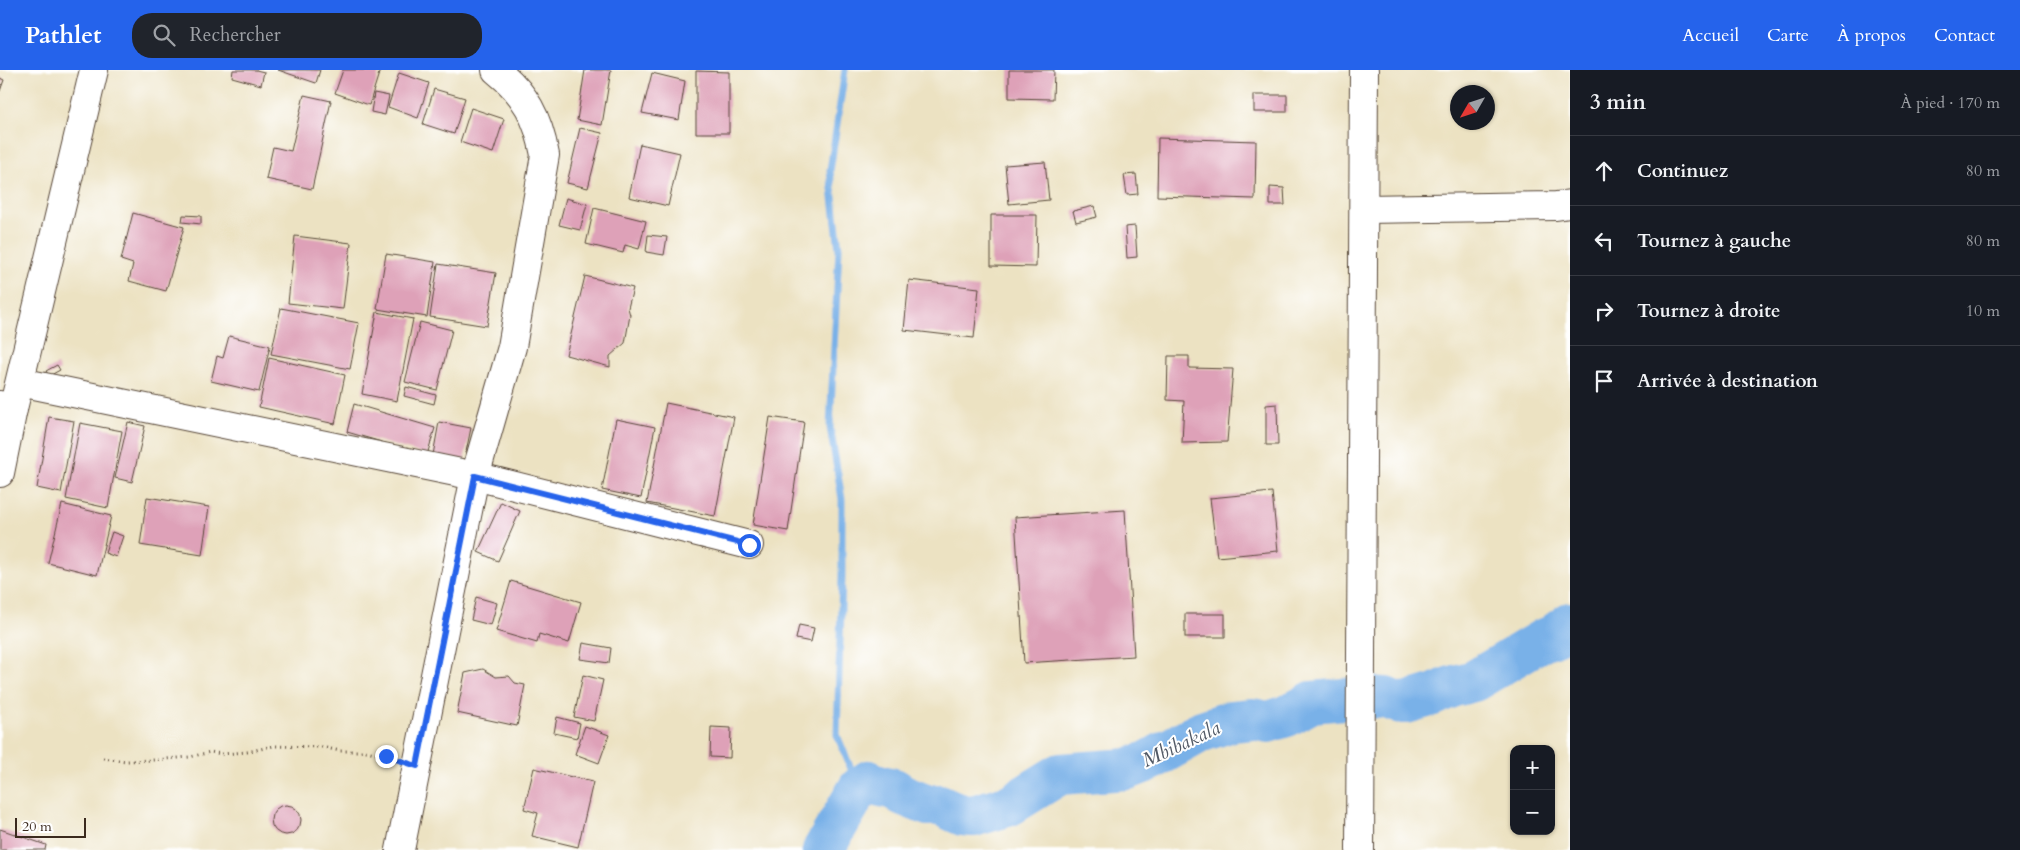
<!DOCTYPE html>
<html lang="fr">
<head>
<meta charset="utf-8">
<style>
	:root { --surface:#171b24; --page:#20242c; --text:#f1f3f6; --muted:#9ea1a6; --line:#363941; --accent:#2563eb }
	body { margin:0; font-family:Cardo,serif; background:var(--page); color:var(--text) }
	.controls { position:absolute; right:15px; bottom:15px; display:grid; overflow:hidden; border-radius:10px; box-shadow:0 1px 4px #0004 }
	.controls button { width:45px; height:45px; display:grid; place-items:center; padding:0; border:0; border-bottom:1px solid var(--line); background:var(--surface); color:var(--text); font:25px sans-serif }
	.compass { position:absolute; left:1450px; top:15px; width:45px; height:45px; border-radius:50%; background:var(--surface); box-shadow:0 1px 4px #0004; rotate:231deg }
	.scale { position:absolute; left:15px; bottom:12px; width:71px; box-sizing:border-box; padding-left:5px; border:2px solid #3b2a1e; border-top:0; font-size:14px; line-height:18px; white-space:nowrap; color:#3b2a1e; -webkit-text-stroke:4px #fff; paint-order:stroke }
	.stop { position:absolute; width:15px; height:15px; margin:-11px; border:4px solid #2563eb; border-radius:50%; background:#fff }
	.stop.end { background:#2563eb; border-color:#fff; box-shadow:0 1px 5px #0008 }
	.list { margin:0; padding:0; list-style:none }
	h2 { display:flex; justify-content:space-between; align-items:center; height:65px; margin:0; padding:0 20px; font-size:21px }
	h2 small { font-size:16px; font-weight:400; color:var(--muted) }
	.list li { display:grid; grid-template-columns:32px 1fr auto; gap:15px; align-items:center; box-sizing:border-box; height:70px; padding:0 20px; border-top:1px solid var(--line) }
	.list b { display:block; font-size:19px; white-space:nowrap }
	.list em { font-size:16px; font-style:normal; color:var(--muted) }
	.icon { flex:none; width:28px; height:28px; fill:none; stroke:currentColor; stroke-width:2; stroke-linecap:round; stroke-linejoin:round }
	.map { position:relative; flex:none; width:1570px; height:780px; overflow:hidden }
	header { display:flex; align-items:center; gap:30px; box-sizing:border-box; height:70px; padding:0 25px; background:var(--accent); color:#fff }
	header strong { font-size:24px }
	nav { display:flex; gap:28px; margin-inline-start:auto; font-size:18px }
	.search { width:350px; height:45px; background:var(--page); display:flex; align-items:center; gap:12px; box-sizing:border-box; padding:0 18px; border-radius:20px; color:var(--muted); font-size:19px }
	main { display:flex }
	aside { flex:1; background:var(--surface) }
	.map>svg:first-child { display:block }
</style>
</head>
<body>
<header>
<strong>Pathlet</strong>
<div class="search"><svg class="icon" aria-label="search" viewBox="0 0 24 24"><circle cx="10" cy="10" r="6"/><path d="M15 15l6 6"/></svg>Rechercher</div>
<nav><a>Accueil</a><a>Carte</a><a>À propos</a><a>Contact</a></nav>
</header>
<main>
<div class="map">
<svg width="1570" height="780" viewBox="0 0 1570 780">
	<rect width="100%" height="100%" fill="#fff"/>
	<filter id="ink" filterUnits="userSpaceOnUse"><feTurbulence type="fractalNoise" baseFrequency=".02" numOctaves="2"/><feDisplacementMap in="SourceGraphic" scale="10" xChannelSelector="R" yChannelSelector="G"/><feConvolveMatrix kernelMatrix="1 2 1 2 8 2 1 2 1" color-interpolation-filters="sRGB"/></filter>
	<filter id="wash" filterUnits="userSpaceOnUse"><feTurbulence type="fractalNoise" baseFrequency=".0096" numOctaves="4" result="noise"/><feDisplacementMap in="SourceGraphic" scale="20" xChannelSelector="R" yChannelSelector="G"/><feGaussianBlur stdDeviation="1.12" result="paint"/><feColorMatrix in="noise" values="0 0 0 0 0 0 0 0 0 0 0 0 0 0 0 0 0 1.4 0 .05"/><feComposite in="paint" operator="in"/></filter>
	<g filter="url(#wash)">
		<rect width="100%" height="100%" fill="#ece2c2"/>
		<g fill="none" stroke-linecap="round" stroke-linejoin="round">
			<path stroke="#79b1e8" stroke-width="7" d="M 845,0 L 830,101 L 839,179 L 830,357 L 842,429 L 842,507 L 837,665 L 859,718"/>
			<path stroke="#79b1e8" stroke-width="42" d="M 823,780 L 859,718 L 869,711 L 877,715 L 894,719 L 903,725 L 928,735 L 940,735 L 962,745 L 973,746 L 1010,735 L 1060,704 L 1128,699 L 1149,691 L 1202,661 L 1232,651 L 1253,649 L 1268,652 L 1287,646 L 1312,632 L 1366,627 L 1386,628 L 1399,633 L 1406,633 L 1433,625 L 1451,617 L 1474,611 L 1544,569 L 1551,567 L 1570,553"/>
		</g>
		<g id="blocks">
			<g fill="#dea1b8">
				<path d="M 233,0 L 256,0 L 264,2 L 261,15 L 232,7 Z"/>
				<path d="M 278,0 L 320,0 L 316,13 Z"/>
				<path d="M 343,0 L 380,0 L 369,35 L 335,23 Z"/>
				<path d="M 585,0 L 611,0 L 602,55 L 577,50 Z"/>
				<path d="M 1009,0 L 1054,0 L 1053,29 L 1009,28 Z"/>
				<path d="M 696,1 L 729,2 L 729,63 L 696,63 Z"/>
				<path d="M 399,3 L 429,13 L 418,48 L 388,37 Z"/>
				<path d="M 652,3 L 685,11 L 679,50 L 642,43 Z"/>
				<path d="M 0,8 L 4,10 L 0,21 Z"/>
				<path d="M 434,19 L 465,28 L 454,64 L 423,54 Z"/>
				<path d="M 374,23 L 389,26 L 385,45 L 371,42 Z"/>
				<path d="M 304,25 L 331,31 L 312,119 L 266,109 L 273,77 L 291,81 Z"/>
				<rect x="1254" y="25" width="33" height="17"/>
				<path d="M 471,38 L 504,49 L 493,83 L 460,72 Z"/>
				<path d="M 580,58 L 602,63 L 588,118 L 567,113 Z"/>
				<path d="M 1158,68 L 1256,71 L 1255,129 L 1157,126 Z"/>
				<path d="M 640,74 L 680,83 L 668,136 L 629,127 Z"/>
				<path d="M 1045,92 L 1049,130 L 1009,134 L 1005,95 Z"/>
				<path d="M 1136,104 L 1138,124 L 1127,125 L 1124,105 Z"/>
				<path d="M 1270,117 L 1284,118 L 1285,135 L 1270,135 Z"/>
				<path d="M 566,128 L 587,134 L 580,160 L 559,155 Z"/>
				<path d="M 1094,136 L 1097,147 L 1076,152 L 1073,141 Z"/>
				<path d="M 594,138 L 646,151 L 639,179 L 625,175 L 623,183 L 586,174 Z"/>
				<path d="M 133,143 L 184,157 L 166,221 L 129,211 L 133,194 L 121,190 Z"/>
				<path d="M 183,145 L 201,146 L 201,154 L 182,152 Z"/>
				<path d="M 991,145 L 1037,145 L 1036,197 L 991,196 Z"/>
				<path d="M 1135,156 L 1137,187 L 1127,188 L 1125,157 Z"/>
				<path d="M 648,165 L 667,167 L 664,185 L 646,182 Z"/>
				<path d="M 295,166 L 351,173 L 343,239 L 288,233 Z"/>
				<path d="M 386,184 L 435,192 L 427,247 L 377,239 Z"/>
				<path d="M 438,194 L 496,203 L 487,256 L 430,247 Z"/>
				<path d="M 585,206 L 633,218 L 628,238 L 630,245 L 625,273 L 610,286 L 610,297 L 566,285 Z"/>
				<path d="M 909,210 L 979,218 L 974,268 L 904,260 Z"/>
				<path d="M 281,238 L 359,253 L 350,299 L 271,284 Z"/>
				<path d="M 377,242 L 413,249 L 397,331 L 362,324 Z"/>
				<path d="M 420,252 L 452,260 L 437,320 L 405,312 Z"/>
				<path d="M 229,266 L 270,276 L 259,322 L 211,311 L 217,286 L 223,288 Z"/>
				<path d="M 1168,286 L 1189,286 L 1189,298 L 1233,299 L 1227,372 L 1182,373 L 1184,331 L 1167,330 Z"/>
				<path d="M 269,288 L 345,305 L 335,354 L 259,337 Z"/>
				<path d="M 57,295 L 60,300 L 49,306 L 46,301 Z"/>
				<path d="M 406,317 L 436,325 L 434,334 L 404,326 Z"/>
				<path d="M 666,333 L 734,347 L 715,446 L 647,433 Z"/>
				<path d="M 354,334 L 435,358 L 427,385 L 347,362 Z"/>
				<path d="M 1277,334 L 1278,375 L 1266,375 L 1266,335 Z"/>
				<path d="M 49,347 L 74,351 L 61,423 L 37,418 Z"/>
				<path d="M 770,347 L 804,352 L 788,461 L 753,455 Z"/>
				<path d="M 616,349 L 655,357 L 641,428 L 602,420 Z"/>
				<path d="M 128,352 L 145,356 L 132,412 L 115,408 Z"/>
				<path d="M 439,352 L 471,358 L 464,391 L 433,385 Z"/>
				<path d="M 80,353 L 122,361 L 108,438 L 66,429 Z"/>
				<path d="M 1272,422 L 1278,481 L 1217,487 L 1210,428 Z"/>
				<path d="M 147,427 L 209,437 L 202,485 L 140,475 Z"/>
				<path d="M 501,432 L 520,441 L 498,491 L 478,482 Z"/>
				<path d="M 62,434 L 111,446 L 97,505 L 48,493 Z"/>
				<path d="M 1125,440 L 1134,586 L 1024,593 L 1015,447 Z"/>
				<path d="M 112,462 L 123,466 L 116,487 L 105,483 Z"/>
				<path d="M 511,511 L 581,532 L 569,573 L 539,564 L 537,573 L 496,561 Z"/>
				<path d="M 476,527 L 497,533 L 491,555 L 471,550 Z"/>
				<rect x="1185" y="544" width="40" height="23"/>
				<path d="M 799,555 L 814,558 L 811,572 L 796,569 Z"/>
				<path d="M 583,573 L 611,578 L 609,593 L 580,589 Z"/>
				<path d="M 483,599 L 496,607 L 509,606 L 515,613 L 525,615 L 517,656 L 457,643 L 465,603 Z"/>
				<path d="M 583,605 L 603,610 L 594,651 L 574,647 Z"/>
				<path d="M 557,647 L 580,653 L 577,668 L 554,663 Z"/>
				<path d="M 585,656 L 609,665 L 599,693 L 575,684 Z"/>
				<path d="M 711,657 L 731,658 L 730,688 L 710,687 Z"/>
				<path d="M 534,698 L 593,712 L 578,777 L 532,766 L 538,743 L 524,739 Z"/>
				<circle cx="286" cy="750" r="15"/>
				<path d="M 0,759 L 46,775 L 45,780 L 0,780 Z"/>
			</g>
		</g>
	</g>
	<g filter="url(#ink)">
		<use href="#blocks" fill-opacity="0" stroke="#564637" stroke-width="1"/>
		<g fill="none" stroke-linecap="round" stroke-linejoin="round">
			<g stroke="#564637" stroke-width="30">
				<g id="minor">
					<path d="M 1364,139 L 1556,136 L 1570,134"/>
					<path d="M 20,312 L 475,406 L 749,475"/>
					<path d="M 0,335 L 13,339 L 0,403"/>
					<path d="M 13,339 L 94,0"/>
					<path d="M 400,780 L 475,406 L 512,277 L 545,85 C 538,48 526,24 496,0"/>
				</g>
			</g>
			<g stroke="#564637" stroke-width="30">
				<path id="secondary" d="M 1360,780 L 1364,0"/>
			</g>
			<path stroke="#564637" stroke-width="3" stroke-dasharray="1 4" stroke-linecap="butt" d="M 103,688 L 126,691 L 153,690 L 190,687 L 210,682 L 222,684 L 247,682 L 273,676 L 322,677 L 340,681 L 367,681 L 393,688"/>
			<use href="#minor" stroke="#fff" stroke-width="28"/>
			<use href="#secondary" stroke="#fff" stroke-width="28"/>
		</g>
	</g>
	<g fill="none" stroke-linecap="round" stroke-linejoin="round" filter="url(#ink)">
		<path stroke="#2563eb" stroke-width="6" d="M 386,686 L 417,696 L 475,406 L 749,475"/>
	</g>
	<g text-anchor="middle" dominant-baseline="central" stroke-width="4" stroke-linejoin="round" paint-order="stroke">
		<g font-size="20" font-style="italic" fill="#515965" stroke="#fff">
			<text transform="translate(1181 674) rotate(-25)">Mbibakala</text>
		</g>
	</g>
</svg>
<div class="controls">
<button>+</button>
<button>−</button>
</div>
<svg class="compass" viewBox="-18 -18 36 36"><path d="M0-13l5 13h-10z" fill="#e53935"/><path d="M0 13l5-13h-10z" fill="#9ea1a6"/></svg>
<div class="scale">20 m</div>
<div class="stop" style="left:749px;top:475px"></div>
<div class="stop end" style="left:386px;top:686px"></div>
</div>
<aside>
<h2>3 min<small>À pied · 170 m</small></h2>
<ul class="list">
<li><svg class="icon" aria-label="ahead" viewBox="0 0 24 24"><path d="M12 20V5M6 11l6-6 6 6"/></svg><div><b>Continuez</b></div><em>80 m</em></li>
<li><svg class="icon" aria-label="left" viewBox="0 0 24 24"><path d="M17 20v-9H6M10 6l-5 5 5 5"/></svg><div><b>Tournez à gauche</b></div><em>80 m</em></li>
<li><svg class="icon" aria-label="right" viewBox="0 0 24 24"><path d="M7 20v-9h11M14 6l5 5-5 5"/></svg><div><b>Tournez à droite</b></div><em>10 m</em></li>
<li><svg class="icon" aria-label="arrive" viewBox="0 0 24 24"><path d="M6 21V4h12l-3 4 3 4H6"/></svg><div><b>Arrivée à destination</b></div></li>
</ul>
</aside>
</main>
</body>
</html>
